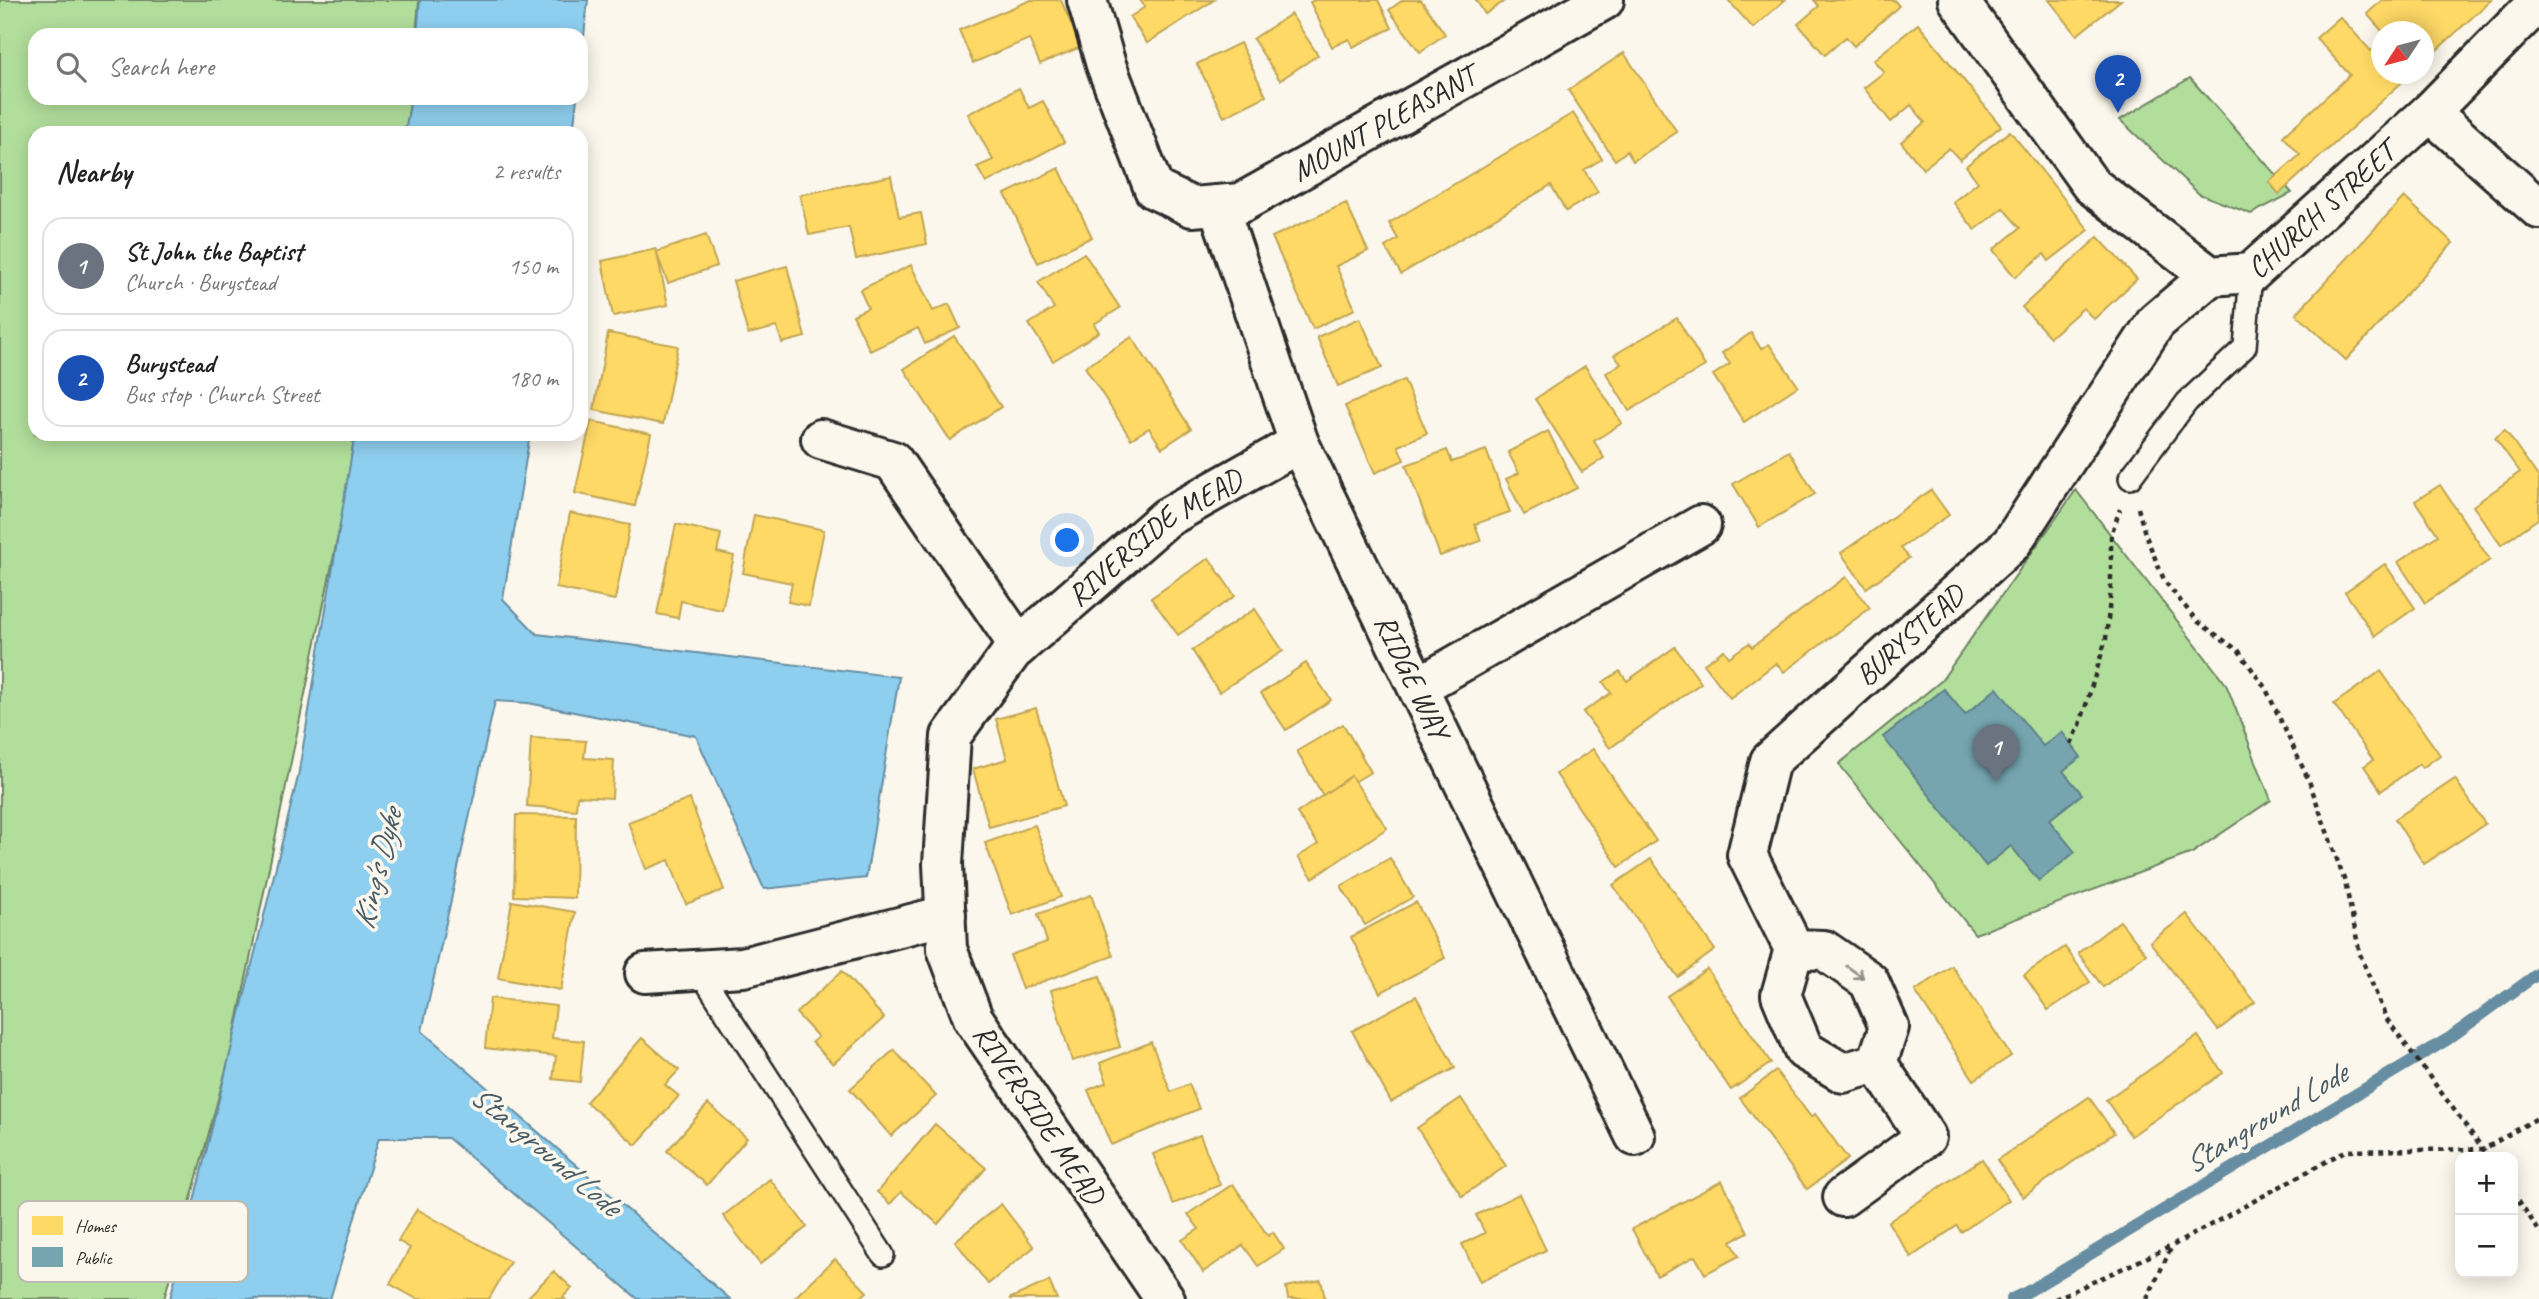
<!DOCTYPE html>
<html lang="en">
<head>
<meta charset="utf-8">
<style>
	:root { --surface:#fff; --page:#f6f6f6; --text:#222; --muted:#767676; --line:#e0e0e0; --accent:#ea580c }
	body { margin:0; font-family:Caveat,sans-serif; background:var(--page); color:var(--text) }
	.controls { position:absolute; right:21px; bottom:21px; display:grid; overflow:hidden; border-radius:14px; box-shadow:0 4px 18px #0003 }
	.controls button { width:63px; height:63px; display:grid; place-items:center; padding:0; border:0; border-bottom:2px solid var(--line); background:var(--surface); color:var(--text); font:35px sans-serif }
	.compass { position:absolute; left:2371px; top:21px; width:63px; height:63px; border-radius:50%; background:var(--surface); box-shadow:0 4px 18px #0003; rotate:234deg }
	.you { position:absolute; left:1068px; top:541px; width:24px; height:24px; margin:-18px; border:5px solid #fff; border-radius:50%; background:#1a73e8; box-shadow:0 0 0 10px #1a73e833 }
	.badge { display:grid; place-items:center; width:46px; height:46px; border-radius:50%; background:var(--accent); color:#fff; font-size:23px; font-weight:700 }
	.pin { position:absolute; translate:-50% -58px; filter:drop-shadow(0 2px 4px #0008) }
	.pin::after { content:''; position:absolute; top:37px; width:24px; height:21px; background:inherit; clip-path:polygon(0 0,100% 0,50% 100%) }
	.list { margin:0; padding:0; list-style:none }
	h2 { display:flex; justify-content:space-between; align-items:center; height:91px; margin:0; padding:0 28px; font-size:30px }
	h2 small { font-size:23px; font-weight:400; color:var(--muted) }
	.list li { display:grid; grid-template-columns:46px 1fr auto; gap:21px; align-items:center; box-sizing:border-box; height:98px; margin:0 14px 14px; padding:0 14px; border:2px solid var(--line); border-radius:21px }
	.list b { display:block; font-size:26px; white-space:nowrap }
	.list p { margin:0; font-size:23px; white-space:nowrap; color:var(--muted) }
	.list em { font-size:23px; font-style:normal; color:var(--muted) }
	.icon { flex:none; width:38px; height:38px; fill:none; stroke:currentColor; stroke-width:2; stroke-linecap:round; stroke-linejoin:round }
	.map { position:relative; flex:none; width:2539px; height:1299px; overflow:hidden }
	.search { position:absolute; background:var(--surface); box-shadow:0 4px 18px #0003; left:28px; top:28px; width:560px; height:77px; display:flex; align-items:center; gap:18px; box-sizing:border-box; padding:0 24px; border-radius:21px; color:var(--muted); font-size:26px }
	.panel { position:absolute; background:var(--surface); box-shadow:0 4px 18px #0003; left:28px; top:126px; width:560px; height:315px; border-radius:21px }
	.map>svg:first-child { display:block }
</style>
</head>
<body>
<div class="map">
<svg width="2539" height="1299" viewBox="0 0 2539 1299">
	<rect width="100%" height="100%" fill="#fbf7ec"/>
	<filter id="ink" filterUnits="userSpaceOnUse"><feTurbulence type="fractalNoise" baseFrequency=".0143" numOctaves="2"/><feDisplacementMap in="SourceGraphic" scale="14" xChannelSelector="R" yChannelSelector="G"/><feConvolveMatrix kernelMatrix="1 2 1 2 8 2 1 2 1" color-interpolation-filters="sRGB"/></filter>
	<g filter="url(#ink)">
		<g fill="#b2de9b" stroke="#6e8463" stroke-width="2">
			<path d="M 0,0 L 419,0 L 416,35 L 35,35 L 35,98 L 411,98 L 405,133 L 35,133 L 35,434 L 355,434 L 342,516 L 231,1051 L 164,1299 L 0,1299 Z"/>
			<path d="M 2190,78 L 2292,193 L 2251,214 L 2199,194 L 2120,120 Z"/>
			<path d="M 2076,490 L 2226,684 L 2271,800 L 2192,853 L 1975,934 L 1839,764 L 1941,681 Z"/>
		</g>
		<g fill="#8ecfef" stroke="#668da1" stroke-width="2">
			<path d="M 420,0 L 588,0 L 581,63 L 581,35 L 417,35 Z"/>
			<path d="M 411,98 L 577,98 L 573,133 L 405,133 Z"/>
			<path d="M 355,434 L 530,434 L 503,599 L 537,634 L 899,677 L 866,878 L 764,889 L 696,736 L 528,703 L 495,701 L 422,1031 L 730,1299 L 638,1299 L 448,1138 L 379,1138 L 330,1299 L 170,1299 L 298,777 Z"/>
		</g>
		<g fill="#ffd966" stroke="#bfa554" stroke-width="2">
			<path d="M 1031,0 L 1061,0 L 1081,47 L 1040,64 L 1029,39 L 973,63 L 959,30 Z"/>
			<path d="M 1140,0 L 1214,0 L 1147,43 L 1130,17 L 1145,7 Z"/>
			<path d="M 1315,0 L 1378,0 L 1392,28 L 1353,47 L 1349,39 L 1332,47 L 1310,2 Z"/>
			<path d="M 1403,0 L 1421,0 L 1445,34 L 1420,52 L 1389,10 Z"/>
			<path d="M 1476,0 L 1506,0 L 1485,14 Z"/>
			<path d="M 1728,0 L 1785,0 L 1753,28 Z"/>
			<path d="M 1814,0 L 1894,0 L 1899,6 L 1854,46 L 1846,37 L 1825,55 L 1798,24 L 1819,6 Z"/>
			<path d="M 2049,0 L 2121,0 L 2077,35 Z"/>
			<path d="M 2382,0 L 2491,0 L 2424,62 L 2424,32 L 2383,32 L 2367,14 Z"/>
			<path d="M 1291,14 L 1318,55 L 1280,80 L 1253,39 Z"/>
			<path d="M 2340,17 L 2371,51 L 2382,42 L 2382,74 L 2411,74 L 2279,194 L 2269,182 L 2300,155 L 2283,136 L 2350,75 L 2316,38 Z"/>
			<path d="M 1918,24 L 2001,126 L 1960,160 L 1949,148 L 1923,169 L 1901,142 L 1925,122 L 1911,105 L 1891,122 L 1864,88 L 1884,72 L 1873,60 Z"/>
			<path d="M 1240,43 L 1266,96 L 1224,117 L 1197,64 Z"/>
			<path d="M 1624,53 L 1677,132 L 1633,161 L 1627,151 L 1615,160 L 1568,90 Z"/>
			<path d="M 1019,88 L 1029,108 L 1043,101 L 1064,142 L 986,183 L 977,167 L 993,160 L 968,114 Z"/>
			<path d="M 1573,113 L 1602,159 L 1584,170 L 1598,192 L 1566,211 L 1551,185 L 1401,274 L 1385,247 L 1398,239 L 1389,223 Z"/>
			<path d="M 2010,131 L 2089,230 L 2049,261 L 2044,254 L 2015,277 L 1993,250 L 2020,228 L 2003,208 L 1975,230 L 1953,202 L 1978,182 L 1966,166 Z"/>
			<path d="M 1059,168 L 1092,237 L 1038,263 L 1005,194 Z"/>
			<path d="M 891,176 L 899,217 L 921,213 L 927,244 L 856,259 L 849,227 L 809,235 L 800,195 Z"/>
			<path d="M 2404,197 L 2453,243 L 2346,360 L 2296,314 Z"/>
			<path d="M 1346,203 L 1368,251 L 1336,266 L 1355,309 L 1313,329 L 1272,237 Z"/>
			<path d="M 706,235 L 717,266 L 668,283 L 656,252 Z"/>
			<path d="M 2098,237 L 2137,279 L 2094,319 L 2083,308 L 2050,337 L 2022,307 Z"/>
			<path d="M 656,249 L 668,305 L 613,316 L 602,261 Z"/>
			<path d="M 1084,253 L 1120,308 L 1094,324 L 1099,332 L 1053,361 L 1029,324 L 1054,308 L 1038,282 Z"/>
			<path d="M 911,265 L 933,311 L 949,304 L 960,328 L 925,344 L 918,328 L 870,351 L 853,315 L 868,308 L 860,290 Z"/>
			<path d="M 787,266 L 805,337 L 782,343 L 777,327 L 748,334 L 733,281 Z"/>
			<path d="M 1360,318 L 1382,368 L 1338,386 L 1317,337 Z"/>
			<path d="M 1677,318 L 1705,366 L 1629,411 L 1606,373 L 1621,364 L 1614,355 Z"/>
			<path d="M 608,333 L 678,346 L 663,424 L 594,410 Z"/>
			<path d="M 1751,333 L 1761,349 L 1769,344 L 1798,386 L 1744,422 L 1713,375 L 1730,364 L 1722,353 Z"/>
			<path d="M 954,336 L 1001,407 L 950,440 L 904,369 Z"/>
			<path d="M 1132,337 L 1191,429 L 1162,448 L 1149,428 L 1131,439 L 1085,367 Z"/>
			<path d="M 1585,366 L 1622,423 L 1594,441 L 1604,458 L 1582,472 L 1535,399 Z"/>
			<path d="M 1404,380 L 1427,433 L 1398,446 L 1404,460 L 1375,473 L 1345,406 Z"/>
			<path d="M 591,421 L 651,434 L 635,506 L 575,493 Z"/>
			<path d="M 2505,430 L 2539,478 L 2539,518 L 2501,545 L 2473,506 L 2520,472 L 2495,438 Z"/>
			<path d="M 1548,431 L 1577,488 L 1524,515 L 1506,479 L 1519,473 L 1508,452 Z"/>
			<path d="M 1447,450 L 1452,462 L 1486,450 L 1510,512 L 1475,524 L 1481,541 L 1440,556 L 1406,465 Z"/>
			<path d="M 1789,451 L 1815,494 L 1759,527 L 1733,484 Z"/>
			<path d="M 2440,485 L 2490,560 L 2425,603 L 2398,562 L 2438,535 L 2415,501 Z"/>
			<path d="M 1931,490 L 1949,515 L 1901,548 L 1909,558 L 1866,588 L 1841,553 Z"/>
			<path d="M 570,513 L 630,525 L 615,600 L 556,588 Z"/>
			<path d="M 754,515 L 824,530 L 809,606 L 788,602 L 792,583 L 743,573 Z"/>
			<path d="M 676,524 L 721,534 L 717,552 L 734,556 L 722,610 L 681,601 L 678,618 L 657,614 Z"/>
			<path d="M 1209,558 L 1235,596 L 1178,635 L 1151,598 Z"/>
			<path d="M 2385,564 L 2415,608 L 2375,636 L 2345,592 Z"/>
			<path d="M 1846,577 L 1870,608 L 1784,672 L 1776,663 L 1730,698 L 1704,664 L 1724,650 L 1729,657 L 1749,643 L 1752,647 Z"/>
			<path d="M 1255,609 L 1283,651 L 1219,692 L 1192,650 Z"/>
			<path d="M 1675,647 L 1701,683 L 1610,748 L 1583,712 L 1611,693 L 1603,682 L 1620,671 L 1627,681 Z"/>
			<path d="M 1306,663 L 1331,700 L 1286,730 L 1261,693 Z"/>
			<path d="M 2381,671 L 2440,755 L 2422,768 L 2419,764 L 2381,791 L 2364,766 L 2373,760 L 2334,704 Z"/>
			<path d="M 1036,708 L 1064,806 L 989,827 L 973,769 L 1007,759 L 996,719 Z"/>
			<path d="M 1343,724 L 1371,772 L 1325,799 L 1297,751 Z"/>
			<path d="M 531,738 L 586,741 L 584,758 L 614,760 L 612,798 L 577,796 L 576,810 L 527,806 Z"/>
			<path d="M 1593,749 L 1656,841 L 1619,867 L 1556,774 Z"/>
			<path d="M 1351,776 L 1387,828 L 1313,878 L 1298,857 L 1318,844 L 1297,813 Z"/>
			<path d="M 2455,779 L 2485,824 L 2424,864 L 2395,819 Z"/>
			<path d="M 690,799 L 724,890 L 686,904 L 669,860 L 646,869 L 628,822 Z"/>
			<path d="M 516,815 L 576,816 L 575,898 L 514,896 Z"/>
			<path d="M 1035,825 L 1061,897 L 1012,915 L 985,843 Z"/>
			<path d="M 1390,858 L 1413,897 L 1365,925 L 1341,886 Z"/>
			<path d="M 1651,859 L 1715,950 L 1678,977 L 1613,885 Z"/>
			<path d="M 1091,895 L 1113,956 L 1022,989 L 1010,955 L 1047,942 L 1038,914 Z"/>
			<path d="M 512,901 L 575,912 L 561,990 L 498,978 Z"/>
			<path d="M 1416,902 L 1445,958 L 1380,993 L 1351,937 Z"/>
			<path d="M 2187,914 L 2255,1002 L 2218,1030 L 2150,942 Z"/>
			<path d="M 2120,921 L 2146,954 L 2103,987 L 2078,953 Z"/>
			<path d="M 2065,947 L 2090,982 L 2048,1010 L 2024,975 Z"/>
			<path d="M 1952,966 L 2011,1056 L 1974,1080 L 1915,991 Z"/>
			<path d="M 1707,969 L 1771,1063 L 1731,1090 L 1667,996 Z"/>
			<path d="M 842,971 L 884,1018 L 833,1064 L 812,1042 L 818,1037 L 796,1013 Z"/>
			<path d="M 1100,976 L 1120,1047 L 1072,1061 L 1051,990 Z"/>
			<path d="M 1416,996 L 1455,1068 L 1391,1102 L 1352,1031 Z"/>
			<path d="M 490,998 L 556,1006 L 552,1038 L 584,1041 L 580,1082 L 553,1079 L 556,1056 L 485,1048 Z"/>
			<path d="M 2198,1036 L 2223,1073 L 2131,1136 L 2106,1100 Z"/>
			<path d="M 642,1038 L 679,1070 L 665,1085 L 679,1096 L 636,1145 L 586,1102 Z"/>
			<path d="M 1151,1042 L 1171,1092 L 1189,1084 L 1199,1109 L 1111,1145 L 1088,1090 L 1107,1082 L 1100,1063 Z"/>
			<path d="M 894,1050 L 936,1096 L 891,1136 L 850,1089 Z"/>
			<path d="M 1776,1071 L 1811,1117 L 1815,1114 L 1848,1159 L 1807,1189 L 1740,1098 Z"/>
			<path d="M 2089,1097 L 2114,1133 L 2023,1197 L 1997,1160 Z"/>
			<path d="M 1461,1098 L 1506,1166 L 1462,1196 L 1417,1128 Z"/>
			<path d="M 708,1104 L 747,1138 L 707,1185 L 667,1151 Z"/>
			<path d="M 935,1124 L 986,1168 L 938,1224 L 901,1192 L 890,1204 L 877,1192 Z"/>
			<path d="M 1200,1135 L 1220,1185 L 1173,1204 L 1153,1154 Z"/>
			<path d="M 1982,1159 L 2009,1200 L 1961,1232 L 1957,1226 L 1911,1257 L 1888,1222 Z"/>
			<path d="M 770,1179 L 807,1227 L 760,1264 L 723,1216 Z"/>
			<path d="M 1722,1181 L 1748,1232 L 1731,1241 L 1739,1256 L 1705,1274 L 1695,1256 L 1657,1276 L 1632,1229 Z"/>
			<path d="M 1233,1184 L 1268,1236 L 1273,1232 L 1284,1249 L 1258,1266 L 1243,1245 L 1203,1272 L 1182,1240 L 1199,1229 L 1188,1214 Z"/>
			<path d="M 1519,1194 L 1546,1250 L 1480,1282 L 1462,1244 L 1485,1233 L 1476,1215 Z"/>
			<path d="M 1001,1204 L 1034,1247 L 988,1284 L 955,1241 Z"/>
			<path d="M 417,1209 L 510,1262 L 489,1299 L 417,1299 L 390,1284 L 410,1248 L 398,1241 Z"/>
			<path d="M 835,1259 L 867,1292 L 859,1299 L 793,1299 Z"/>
			<path d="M 554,1271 L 572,1288 L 563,1297 L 565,1299 L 526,1299 Z"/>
			<path d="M 1321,1280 L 1325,1299 L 1288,1299 L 1286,1287 Z"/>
			<path d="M 1049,1281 L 1057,1299 L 1009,1299 Z"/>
		</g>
		<path fill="#76a5af" stroke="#608087" stroke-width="2" d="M 1997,688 L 2043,746 L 2062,732 L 2081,757 L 2063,771 L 2082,794 L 2049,820 L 2075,852 L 2039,881 L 2011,846 L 1986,866 L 1883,737 L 1944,689 L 1965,715 Z"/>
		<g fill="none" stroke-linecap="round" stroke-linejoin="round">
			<path stroke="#668da1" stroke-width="12" d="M 2012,1299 L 2027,1292 L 2448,1039 L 2539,973"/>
			<g stroke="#2b2b2b" stroke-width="26">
				<g id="lane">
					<path d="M 2130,478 L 2187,402 L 2245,347 L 2251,273"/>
					<path d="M 698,969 L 883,1255"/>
				</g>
			</g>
			<g stroke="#2b2b2b" stroke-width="44">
				<g id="street">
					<path id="s1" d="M 1087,0 L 1106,65 L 1154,189 L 1192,207 L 1241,203 L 1604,0"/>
					<path id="s2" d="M 1958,0 L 2091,185 L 2210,276 L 2251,273 L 2430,112 L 2539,1"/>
					<path d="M 2430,112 L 2539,209"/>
					<path id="s3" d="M 1218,205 L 1299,443 L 1635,1136"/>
					<path d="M 821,439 L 893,461 L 1019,646"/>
					<path d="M 1418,687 L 1701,525"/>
					<path id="s4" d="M 1794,949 L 1824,950 L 1869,981 L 1889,1027 L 1877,1063 L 1843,1073 L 1804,1050 L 1781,995 L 1794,949 L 1747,855 L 1770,761 L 2011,544 L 2156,322 L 2210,276"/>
					<path d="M 645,973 L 743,967 L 946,915"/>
					<path d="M 1843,1197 L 1926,1137 L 1877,1063"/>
					<path id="s5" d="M 1165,1299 L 973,1018 L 947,949 L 943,864 L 951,736 L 1012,652 L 1166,518 L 1299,443"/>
				</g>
			</g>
			<g stroke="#2b2b2b" stroke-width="4.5" stroke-dasharray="5 5" stroke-linecap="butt">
				<path d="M 2138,508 L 2145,534 L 2165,582 L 2197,621 L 2239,651 L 2266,689 L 2309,781 L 2345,882 L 2360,954 L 2386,1018 L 2489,1157"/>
				<path d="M 2071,744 L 2080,725 L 2106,639 L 2111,589 L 2111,535 L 2120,509"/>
				<path d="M 2513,1192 L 2539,1231"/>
				<path d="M 2055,1299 L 2172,1246 L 2345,1151 L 2484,1149 L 2539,1117"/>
				<path d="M 2147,1299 L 2172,1246"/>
			</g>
			<use href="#lane" stroke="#fbf7ec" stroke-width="21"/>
			<use href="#street" stroke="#fbf7ec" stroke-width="38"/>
		</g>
		<defs><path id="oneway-shaft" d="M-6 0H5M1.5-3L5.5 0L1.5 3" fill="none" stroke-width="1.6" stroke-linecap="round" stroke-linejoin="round" transform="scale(1.75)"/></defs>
		<use stroke="#93918c" href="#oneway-shaft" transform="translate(1855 972) rotate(35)"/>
	</g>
	<g text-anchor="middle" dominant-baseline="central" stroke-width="7" stroke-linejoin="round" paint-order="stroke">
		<g font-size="30" fill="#2b2b2b" stroke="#fbf7ec">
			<text stroke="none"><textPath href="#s1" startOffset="455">MOUNT PLEASANT</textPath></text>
			<text stroke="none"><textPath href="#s2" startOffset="513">CHURCH STREET</textPath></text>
			<text stroke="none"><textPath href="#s5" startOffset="915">RIVERSIDE MEAD</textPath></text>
			<text stroke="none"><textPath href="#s4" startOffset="751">BURYSTEAD</textPath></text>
			<text stroke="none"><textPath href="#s3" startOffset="511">RIDGE WAY</textPath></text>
			<text transform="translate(1039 1114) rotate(56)">RIVERSIDE MEAD</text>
		</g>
		<g font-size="32" font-style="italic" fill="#495c66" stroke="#fbf7ec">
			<text transform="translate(377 869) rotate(-76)">King's Dyke</text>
			<text transform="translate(2265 1118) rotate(-31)">Stanground Lode</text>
			<text transform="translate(546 1150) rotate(40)">Stanground Lode</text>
		</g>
	</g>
	<rect x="18" y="1201" width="230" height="81" rx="10" fill="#fbf7ec" stroke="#bdbab2" stroke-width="2"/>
	<rect x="32" y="1216" width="31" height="19" fill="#ffd966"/>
	<rect x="32" y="1247" width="31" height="20" fill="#76a5af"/>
	<g font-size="19" fill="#2b2b2b">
		<text x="75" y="1232">Homes</text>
		<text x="75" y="1264">Public</text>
	</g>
</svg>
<div class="controls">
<button>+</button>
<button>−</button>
</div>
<svg class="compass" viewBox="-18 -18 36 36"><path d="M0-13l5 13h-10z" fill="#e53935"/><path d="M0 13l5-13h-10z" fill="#767676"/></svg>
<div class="you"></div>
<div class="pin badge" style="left:1996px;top:782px;background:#6b7280">1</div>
<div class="pin badge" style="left:2118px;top:113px;background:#1a4fb4">2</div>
<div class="search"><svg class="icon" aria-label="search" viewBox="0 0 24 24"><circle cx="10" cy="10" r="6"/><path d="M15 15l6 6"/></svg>Search here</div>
<section class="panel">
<h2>Nearby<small>2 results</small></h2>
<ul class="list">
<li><span class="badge" style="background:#6b7280">1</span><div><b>St John the Baptist</b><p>Church · Burystead</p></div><em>150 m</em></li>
<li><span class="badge" style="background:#1a4fb4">2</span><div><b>Burystead</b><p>Bus stop · Church Street</p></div><em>180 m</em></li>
</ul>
</section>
</div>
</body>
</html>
